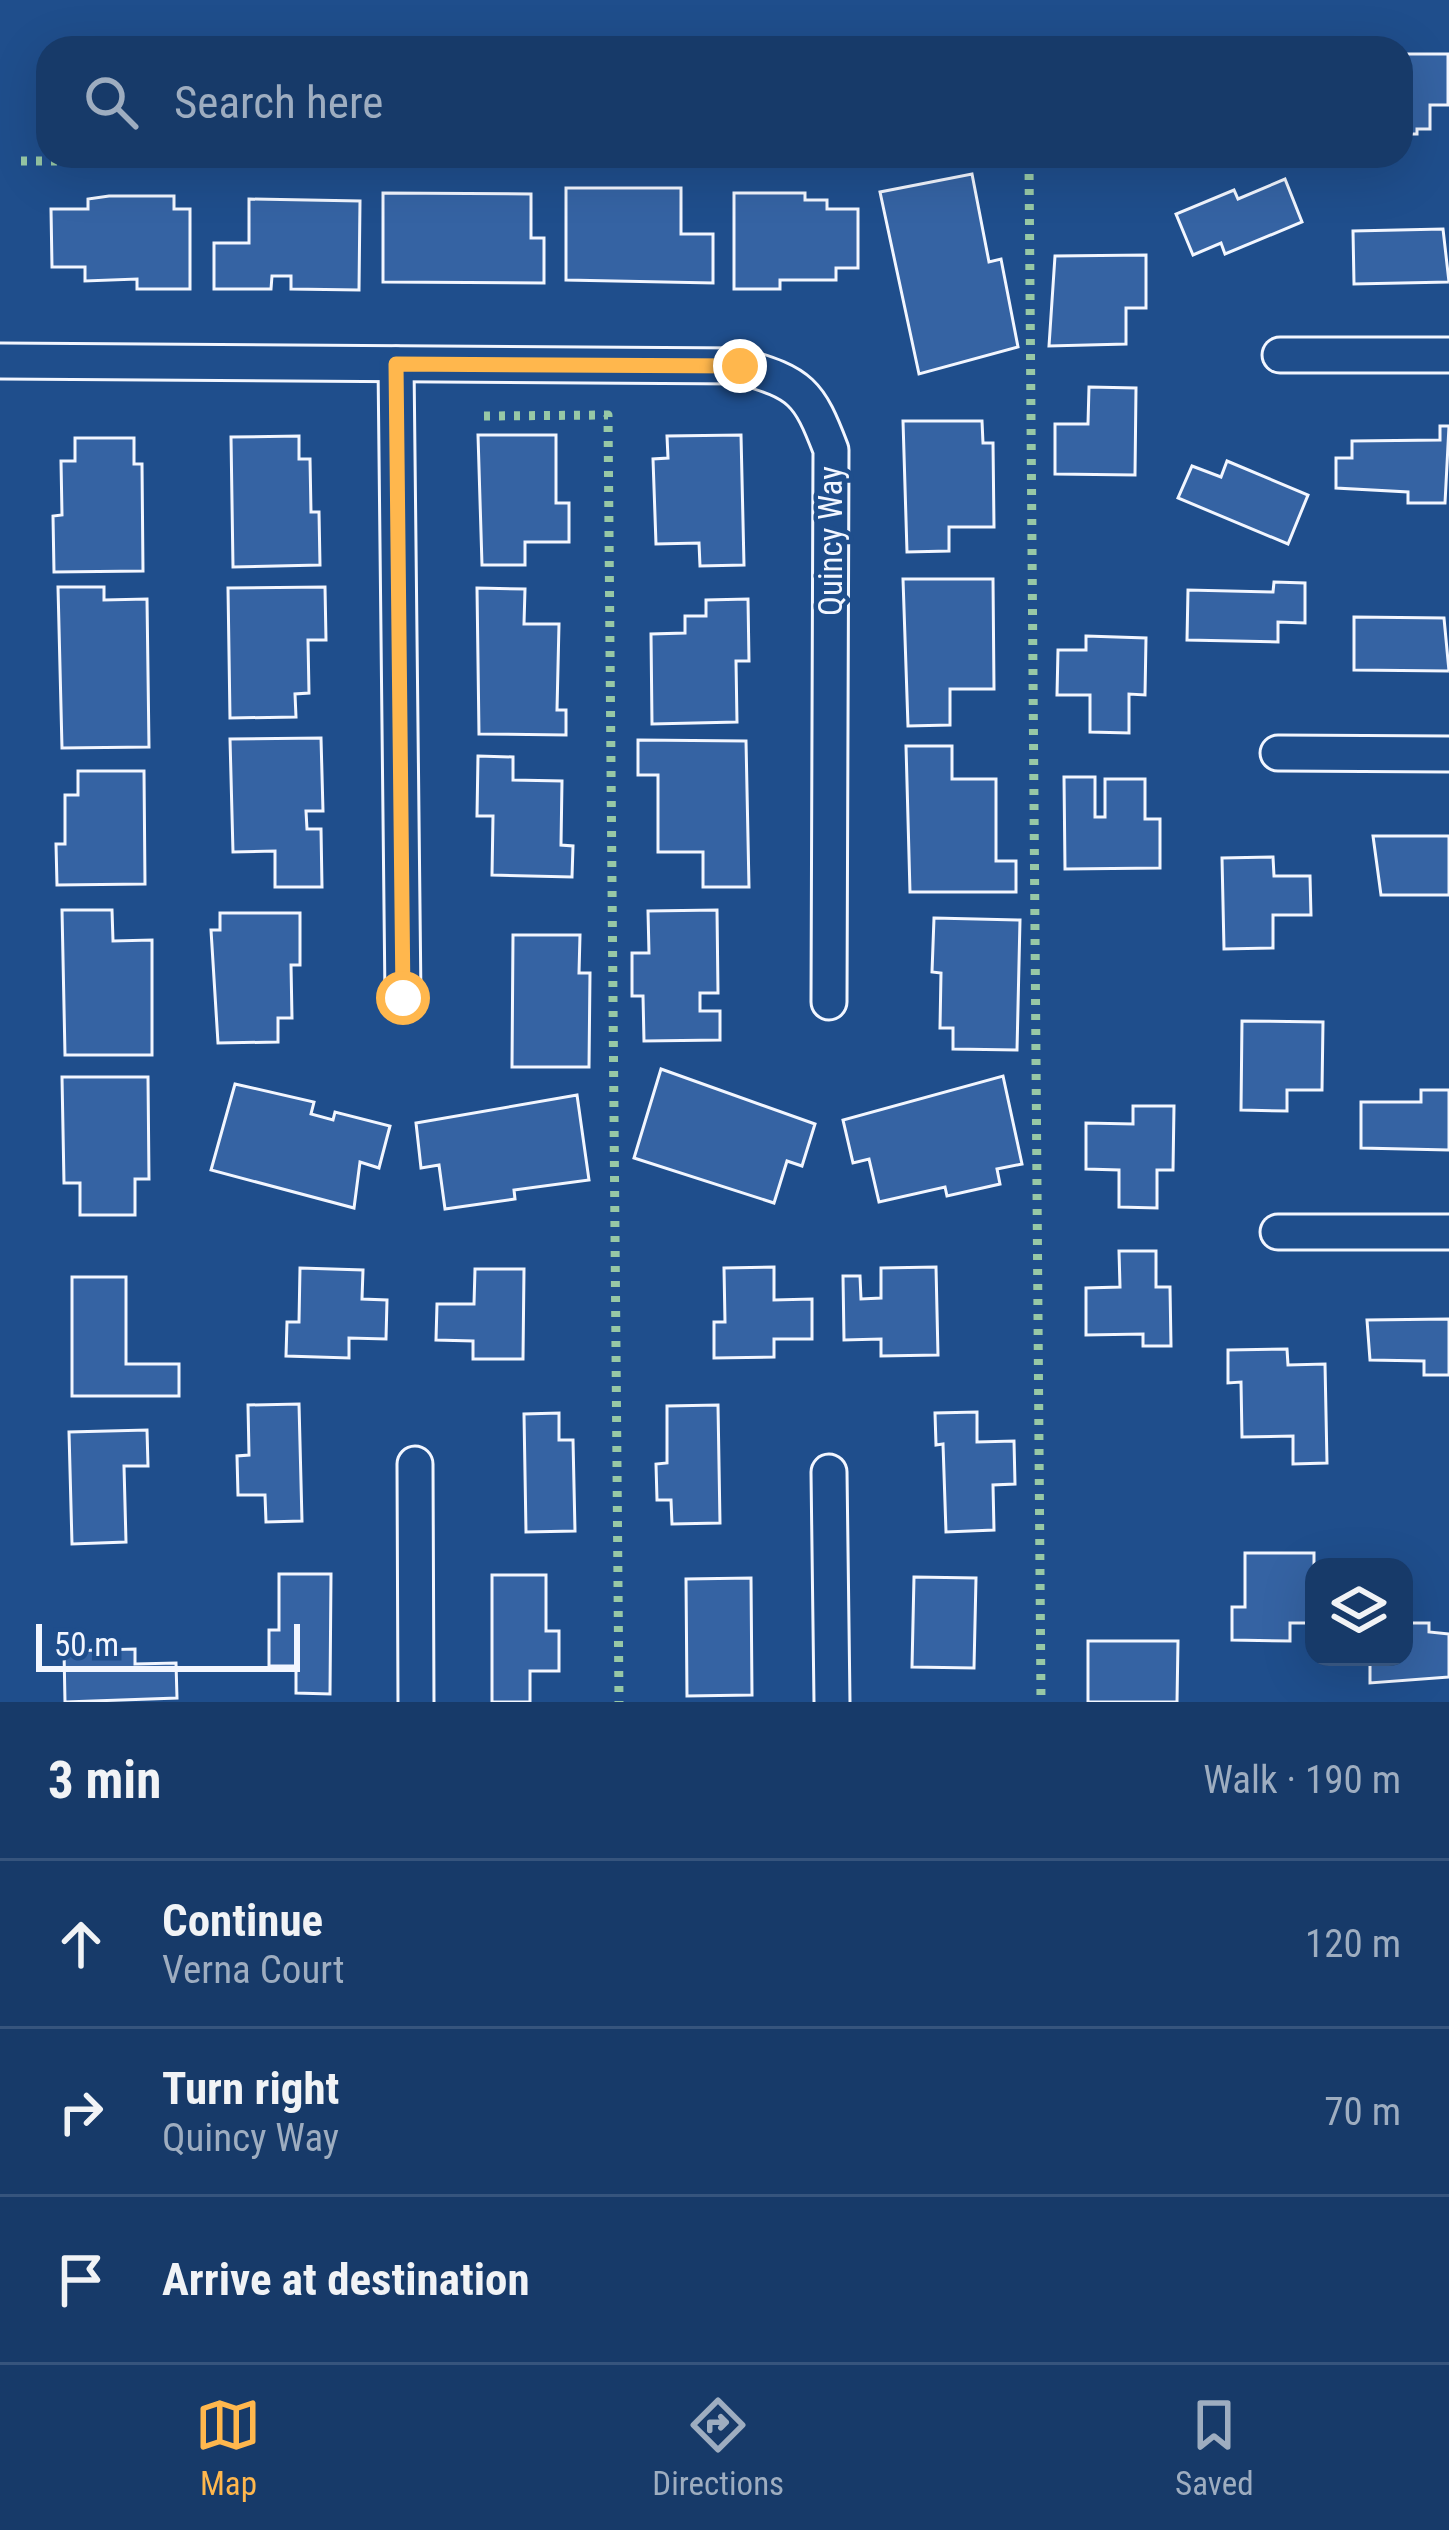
<!DOCTYPE html>
<html lang="en">
<head>
<meta charset="utf-8">
<style>
	:root { --surface:#173a69; --page:#244571; --text:#f1f3f6; --muted:#9eadc0; --line:#36547d; --accent:#ffb74d }
	body { margin:0; font-family:"Roboto Condensed",sans-serif; background:var(--page); color:var(--text) }
	.controls { position:absolute; right:36px; bottom:36px; display:grid; overflow:hidden; border-radius:24px; box-shadow:0 12px 48px #0002 }
	.controls button { width:108px; height:108px; display:grid; place-items:center; padding:0; border:0; border-bottom:3px solid var(--line); background:var(--surface); color:var(--text); font:60px sans-serif }
	.scale { position:absolute; left:36px; bottom:30px; width:264px; box-sizing:border-box; padding-left:12px; border:6px solid #f2f6ff; border-top:0; font-size:33px; line-height:42px; white-space:nowrap; color:#f2f6ff; -webkit-text-stroke:9px #1f4e8c; paint-order:stroke }
	.stop { position:absolute; width:36px; height:36px; margin:-27px; border:9px solid #ffb74d; border-radius:50%; background:#fff }
	.stop.end { background:#ffb74d; border-color:#fff; box-shadow:0 3px 12px #0008 }
	.list { margin:0; padding:0; list-style:none }
	h2 { display:flex; justify-content:space-between; align-items:center; height:156px; margin:0; padding:0 48px; font-size:51px }
	h2 small { font-size:39px; font-weight:400; color:var(--muted) }
	.list li { display:grid; grid-template-columns:78px 1fr auto; gap:36px; align-items:center; box-sizing:border-box; height:168px; padding:0 48px; border-top:3px solid var(--line) }
	.list b { display:block; font-size:45px; white-space:nowrap }
	.list p { margin:0; font-size:39px; white-space:nowrap; color:var(--muted) }
	.list em { font-size:39px; font-style:normal; color:var(--muted) }
	.icon { flex:none; width:66px; height:66px; fill:none; stroke:currentColor; stroke-width:2; stroke-linecap:round; stroke-linejoin:round }
	.map { position:relative; flex:none; width:1449px; height:1702px; overflow:hidden }
	.search { position:absolute; background:var(--surface); box-shadow:0 12px 48px #0002; left:36px; right:36px; top:36px; height:132px; display:flex; align-items:center; gap:30px; box-sizing:border-box; padding:0 42px; border-radius:36px; color:var(--muted); font-size:45px }
	.sheet { height:660px; background:var(--surface) }
	nav { display:flex; justify-content:space-around; align-items:center; box-sizing:border-box; height:168px; border-top:3px solid var(--line); background:var(--surface); font-size:33px; color:var(--muted) }
	nav a { display:grid; justify-items:center; gap:6px }
	nav .on { color:var(--accent) }
	.map>svg:first-child { display:block }
</style>
</head>
<body>
<div class="map">
<svg width="1449" height="1702" viewBox="0 0 1449 1702">
	<rect width="100%" height="100%" fill="#1f4e8c"/>
	<g fill="#3563a3" stroke="#f2f6ff" stroke-width="3">
		<path d="M 1401,54 L 1448,54 L 1448,105 L 1430,105 L 1430,129 L 1417,129 L 1417,134 L 1401,134 Z"/>
		<path d="M 972,174 L 989,262 L 1001,259 L 1018,347 L 919,374 L 880,192 Z"/>
		<path d="M 1285,179 L 1302,222 L 1225,254 L 1221,243 L 1193,255 L 1176,214 L 1234,190 L 1238,199 Z"/>
		<path d="M 566,188 L 681,188 L 681,234 L 713,234 L 713,283 L 566,280 Z"/>
		<path d="M 383,193 L 531,194 L 531,238 L 544,238 L 544,283 L 383,282 Z"/>
		<path d="M 734,193 L 805,193 L 805,200 L 827,200 L 827,209 L 858,209 L 858,268 L 836,268 L 836,280 L 780,280 L 780,289 L 734,289 Z"/>
		<path d="M 109,196 L 174,196 L 174,209 L 190,209 L 190,289 L 137,289 L 137,279 L 85,281 L 85,267 L 52,267 L 51,209 L 88,209 L 88,199 Z"/>
		<path d="M 249,199 L 360,201 L 359,290 L 291,289 L 291,276 L 272,276 L 271,289 L 214,289 L 214,243 L 249,243 Z"/>
		<path d="M 1443,229 L 1449,282 L 1354,284 L 1353,231 Z"/>
		<path d="M 1146,255 L 1146,308 L 1126,308 L 1126,344 L 1049,346 L 1055,256 Z"/>
		<path d="M 1089,387 L 1136,388 L 1135,475 L 1055,474 L 1055,424 L 1088,424 Z"/>
		<path d="M 903,421 L 982,421 L 983,443 L 993,443 L 994,527 L 949,527 L 949,551 L 907,552 Z"/>
		<path d="M 1440,426 L 1449,426 L 1445,503 L 1408,503 L 1408,492 L 1336,488 L 1336,458 L 1352,458 L 1352,441 L 1440,440 Z"/>
		<path d="M 478,435 L 556,435 L 556,503 L 569,503 L 569,542 L 525,542 L 525,565 L 482,565 Z"/>
		<path d="M 741,435 L 744,565 L 700,566 L 699,543 L 656,544 L 653,459 L 668,458 L 667,436 Z"/>
		<path d="M 299,436 L 299,459 L 310,459 L 311,512 L 319,512 L 320,565 L 233,567 L 231,437 Z"/>
		<path d="M 75,438 L 134,438 L 134,464 L 142,464 L 143,571 L 54,572 L 53,516 L 62,515 L 61,461 L 75,461 Z"/>
		<path d="M 1227,461 L 1308,495 L 1288,544 L 1178,498 L 1192,466 L 1221,477 Z"/>
		<path d="M 903,579 L 993,579 L 994,689 L 950,689 L 950,725 L 908,726 Z"/>
		<path d="M 1274,582 L 1305,583 L 1305,623 L 1278,622 L 1278,642 L 1187,640 L 1188,590 L 1273,592 Z"/>
		<path d="M 58,587 L 104,587 L 104,600 L 147,599 L 149,747 L 62,748 Z"/>
		<path d="M 325,587 L 326,640 L 308,640 L 309,693 L 295,694 L 296,717 L 230,718 L 228,588 Z"/>
		<path d="M 477,588 L 525,589 L 524,624 L 559,624 L 557,710 L 566,710 L 566,735 L 479,734 Z"/>
		<path d="M 748,599 L 749,661 L 736,661 L 737,722 L 652,724 L 651,634 L 685,633 L 685,616 L 706,616 L 706,600 Z"/>
		<path d="M 1354,617 L 1444,618 L 1449,671 L 1354,670 Z"/>
		<path d="M 1086,636 L 1146,638 L 1145,695 L 1129,694 L 1129,733 L 1090,732 L 1090,695 L 1057,695 L 1058,650 L 1086,650 Z"/>
		<path d="M 321,738 L 323,811 L 306,811 L 307,829 L 321,829 L 322,887 L 275,887 L 275,851 L 233,852 L 230,739 Z"/>
		<path d="M 638,740 L 746,741 L 749,887 L 703,887 L 703,852 L 658,852 L 658,775 L 638,775 Z"/>
		<path d="M 906,746 L 952,746 L 952,779 L 996,779 L 996,861 L 1016,861 L 1016,892 L 910,892 Z"/>
		<path d="M 478,756 L 513,757 L 513,780 L 562,781 L 561,845 L 573,846 L 572,877 L 492,875 L 493,816 L 477,816 Z"/>
		<path d="M 78,771 L 144,771 L 145,884 L 57,885 L 56,844 L 65,844 L 65,795 L 78,795 Z"/>
		<path d="M 1064,777 L 1095,777 L 1095,817 L 1105,817 L 1105,779 L 1145,779 L 1145,819 L 1160,819 L 1160,868 L 1065,869 Z"/>
		<path d="M 1373,836 L 1449,836 L 1449,895 L 1381,895 Z"/>
		<path d="M 1273,857 L 1274,876 L 1310,876 L 1311,915 L 1273,915 L 1273,948 L 1224,949 L 1222,858 Z"/>
		<path d="M 62,910 L 112,910 L 113,941 L 152,940 L 152,1055 L 65,1055 Z"/>
		<path d="M 717,910 L 718,993 L 700,993 L 700,1011 L 720,1011 L 720,1040 L 644,1041 L 643,996 L 632,996 L 632,953 L 649,953 L 648,911 Z"/>
		<path d="M 220,913 L 300,913 L 300,965 L 291,965 L 292,1018 L 278,1018 L 278,1042 L 218,1043 L 211,930 L 220,930 Z"/>
		<path d="M 934,918 L 1020,920 L 1017,1050 L 953,1049 L 953,1028 L 940,1028 L 941,973 L 932,972 Z"/>
		<path d="M 513,935 L 580,935 L 579,973 L 590,973 L 589,1067 L 512,1067 Z"/>
		<path d="M 1242,1021 L 1323,1022 L 1322,1090 L 1287,1090 L 1287,1111 L 1241,1110 Z"/>
		<path d="M 661,1069 L 815,1124 L 802,1166 L 787,1161 L 774,1203 L 634,1158 Z"/>
		<path d="M 1003,1076 L 1022,1164 L 997,1169 L 1000,1184 L 947,1196 L 945,1187 L 879,1202 L 869,1159 L 853,1163 L 843,1120 Z"/>
		<path d="M 62,1077 L 148,1077 L 149,1179 L 135,1179 L 135,1215 L 80,1215 L 80,1183 L 64,1183 Z"/>
		<path d="M 235,1084 L 314,1102 L 311,1114 L 333,1120 L 335,1112 L 390,1126 L 379,1168 L 360,1162 L 354,1208 L 211,1170 Z"/>
		<path d="M 1421,1090 L 1449,1090 L 1449,1150 L 1361,1148 L 1361,1102 L 1421,1102 Z"/>
		<path d="M 577,1095 L 589,1180 L 514,1190 L 515,1199 L 445,1209 L 439,1165 L 421,1168 L 416,1123 Z"/>
		<path d="M 1133,1106 L 1174,1106 L 1173,1170 L 1157,1170 L 1157,1208 L 1119,1207 L 1119,1170 L 1086,1169 L 1086,1123 L 1133,1124 Z"/>
		<path d="M 1119,1251 L 1156,1251 L 1156,1287 L 1170,1287 L 1171,1346 L 1143,1346 L 1143,1334 L 1086,1335 L 1086,1288 L 1120,1287 Z"/>
		<path d="M 774,1267 L 774,1300 L 812,1299 L 812,1339 L 774,1339 L 774,1357 L 714,1358 L 714,1322 L 725,1322 L 724,1268 Z"/>
		<path d="M 936,1267 L 938,1355 L 881,1356 L 881,1339 L 844,1340 L 843,1276 L 860,1276 L 861,1299 L 881,1298 L 881,1268 Z"/>
		<path d="M 300,1268 L 363,1270 L 362,1299 L 387,1300 L 386,1339 L 349,1338 L 349,1358 L 286,1356 L 287,1322 L 299,1322 Z"/>
		<path d="M 475,1269 L 524,1269 L 523,1359 L 473,1359 L 473,1341 L 436,1340 L 437,1304 L 474,1304 Z"/>
		<path d="M 72,1277 L 126,1277 L 126,1364 L 179,1364 L 179,1396 L 72,1396 Z"/>
		<path d="M 1449,1319 L 1449,1375 L 1424,1375 L 1424,1361 L 1370,1360 L 1367,1320 Z"/>
		<path d="M 1287,1349 L 1288,1365 L 1325,1364 L 1327,1463 L 1293,1464 L 1293,1436 L 1242,1437 L 1241,1382 L 1228,1383 L 1228,1350 Z"/>
		<path d="M 299,1404 L 302,1521 L 266,1522 L 265,1495 L 238,1495 L 237,1456 L 249,1455 L 248,1405 Z"/>
		<path d="M 718,1405 L 720,1523 L 672,1524 L 671,1500 L 657,1500 L 656,1464 L 667,1463 L 667,1406 Z"/>
		<path d="M 977,1412 L 977,1442 L 1014,1441 L 1015,1484 L 993,1485 L 994,1530 L 946,1532 L 943,1444 L 936,1445 L 935,1413 Z"/>
		<path d="M 559,1413 L 559,1440 L 573,1440 L 575,1531 L 526,1532 L 524,1414 Z"/>
		<path d="M 147,1430 L 148,1466 L 124,1466 L 126,1542 L 72,1544 L 69,1432 Z"/>
		<path d="M 1245,1553 L 1314,1553 L 1314,1623 L 1290,1623 L 1290,1641 L 1232,1640 L 1232,1607 L 1245,1607 Z"/>
		<path d="M 279,1574 L 331,1574 L 330,1694 L 296,1693 L 296,1666 L 269,1666 L 269,1630 L 279,1630 Z"/>
		<path d="M 492,1575 L 546,1575 L 546,1631 L 559,1631 L 559,1671 L 530,1671 L 530,1702 L 492,1702 Z"/>
		<path d="M 914,1577 L 976,1578 L 974,1668 L 912,1667 Z"/>
		<path d="M 751,1578 L 752,1695 L 687,1696 L 686,1579 Z"/>
		<path d="M 1404,1623 L 1429,1623 L 1429,1632 L 1449,1634 L 1449,1677 L 1370,1683 L 1370,1657 L 1404,1657 Z"/>
		<path d="M 1088,1641 L 1178,1641 L 1177,1702 L 1088,1702 Z"/>
		<path d="M 135,1649 L 135,1664 L 176,1663 L 177,1698 L 65,1702 L 64,1651 Z"/>
	</g>
	<g fill="none" stroke-linecap="round" stroke-linejoin="round">
		<g stroke="#f2f6ff" stroke-width="39">
			<g id="street">
				<path d="M 1280,355 L 1449,355"/>
				<path d="M 0,361 L 740,366 C 801,383 809,392 831,450 L 829,1002"/>
				<path d="M 396,364 L 403,998"/>
				<path d="M 1278,753 L 1449,754"/>
				<path d="M 1278,1232 L 1449,1232"/>
				<path d="M 415,1464 L 416,1702"/>
				<path d="M 829,1472 L 832,1702"/>
			</g>
		</g>
		<use href="#street" stroke="#1f4e8c" stroke-width="33"/>
		<g stroke="#97c8a6" stroke-width="9" stroke-dasharray="6 9" stroke-linecap="butt">
			<path d="M 21,161 L 1029,162 L 1041,1702"/>
			<path d="M 484,416 L 608,415 L 619,1702"/>
		</g>
	</g>
	<g fill="none" stroke-linecap="round" stroke-linejoin="round">
		<path stroke="#ffb74d" stroke-width="15" d="M 403,998 L 396,364 L 740,366"/>
	</g>
	<g text-anchor="middle" dominant-baseline="central" stroke-width="9" stroke-linejoin="round" paint-order="stroke">
		<g font-size="33" fill="#f2f6ff" stroke="#1f4e8c">
			<text transform="translate(830 541) rotate(-90)">Quincy Way</text>
		</g>
	</g>
</svg>
<div class="controls">
<button><svg class="icon" aria-label="layers" viewBox="0 0 24 24"><path d="M12 4l9 5-9 5-9-5zM3 14l9 5 9-5"/></svg></button>
</div>
<div class="scale">50 m</div>
<div class="stop" style="left:403px;top:998px"></div>
<div class="stop end" style="left:740px;top:366px"></div>
<div class="search"><svg class="icon" aria-label="search" viewBox="0 0 24 24"><circle cx="10" cy="10" r="6"/><path d="M15 15l6 6"/></svg>Search here</div>
</div>
<section class="sheet">
<h2>3 min<small>Walk · 190 m</small></h2>
<ul class="list">
<li><svg class="icon" aria-label="ahead" viewBox="0 0 24 24"><path d="M12 20V5M6 11l6-6 6 6"/></svg><div><b>Continue</b><p>Verna Court</p></div><em>120 m</em></li>
<li><svg class="icon" aria-label="right" viewBox="0 0 24 24"><path d="M7 20v-9h11M14 6l5 5-5 5"/></svg><div><b>Turn right</b><p>Quincy Way</p></div><em>70 m</em></li>
<li><svg class="icon" aria-label="arrive" viewBox="0 0 24 24"><path d="M6 21V4h12l-3 4 3 4H6"/></svg><div><b>Arrive at destination</b></div></li>
</ul>
</section>
<nav>
<a class="on"><svg class="icon" aria-label="map" viewBox="0 0 24 24"><path d="M3 6l6-2 6 2 6-2v14l-6 2-6-2-6 2zM9 4v14M15 6v14"/></svg>Map</a>
<a><svg class="icon" aria-label="directions" viewBox="0 0 24 24"><path d="M12 3l9 9-9 9-9-9zM9 14v-3h6M13 9l2 2-2 2"/></svg>Directions</a>
<a><svg class="icon" aria-label="saved" viewBox="0 0 24 24"><path d="M7 4h10v16l-5-4-5 4z"/></svg>Saved</a>
</nav>
</body>
</html>
